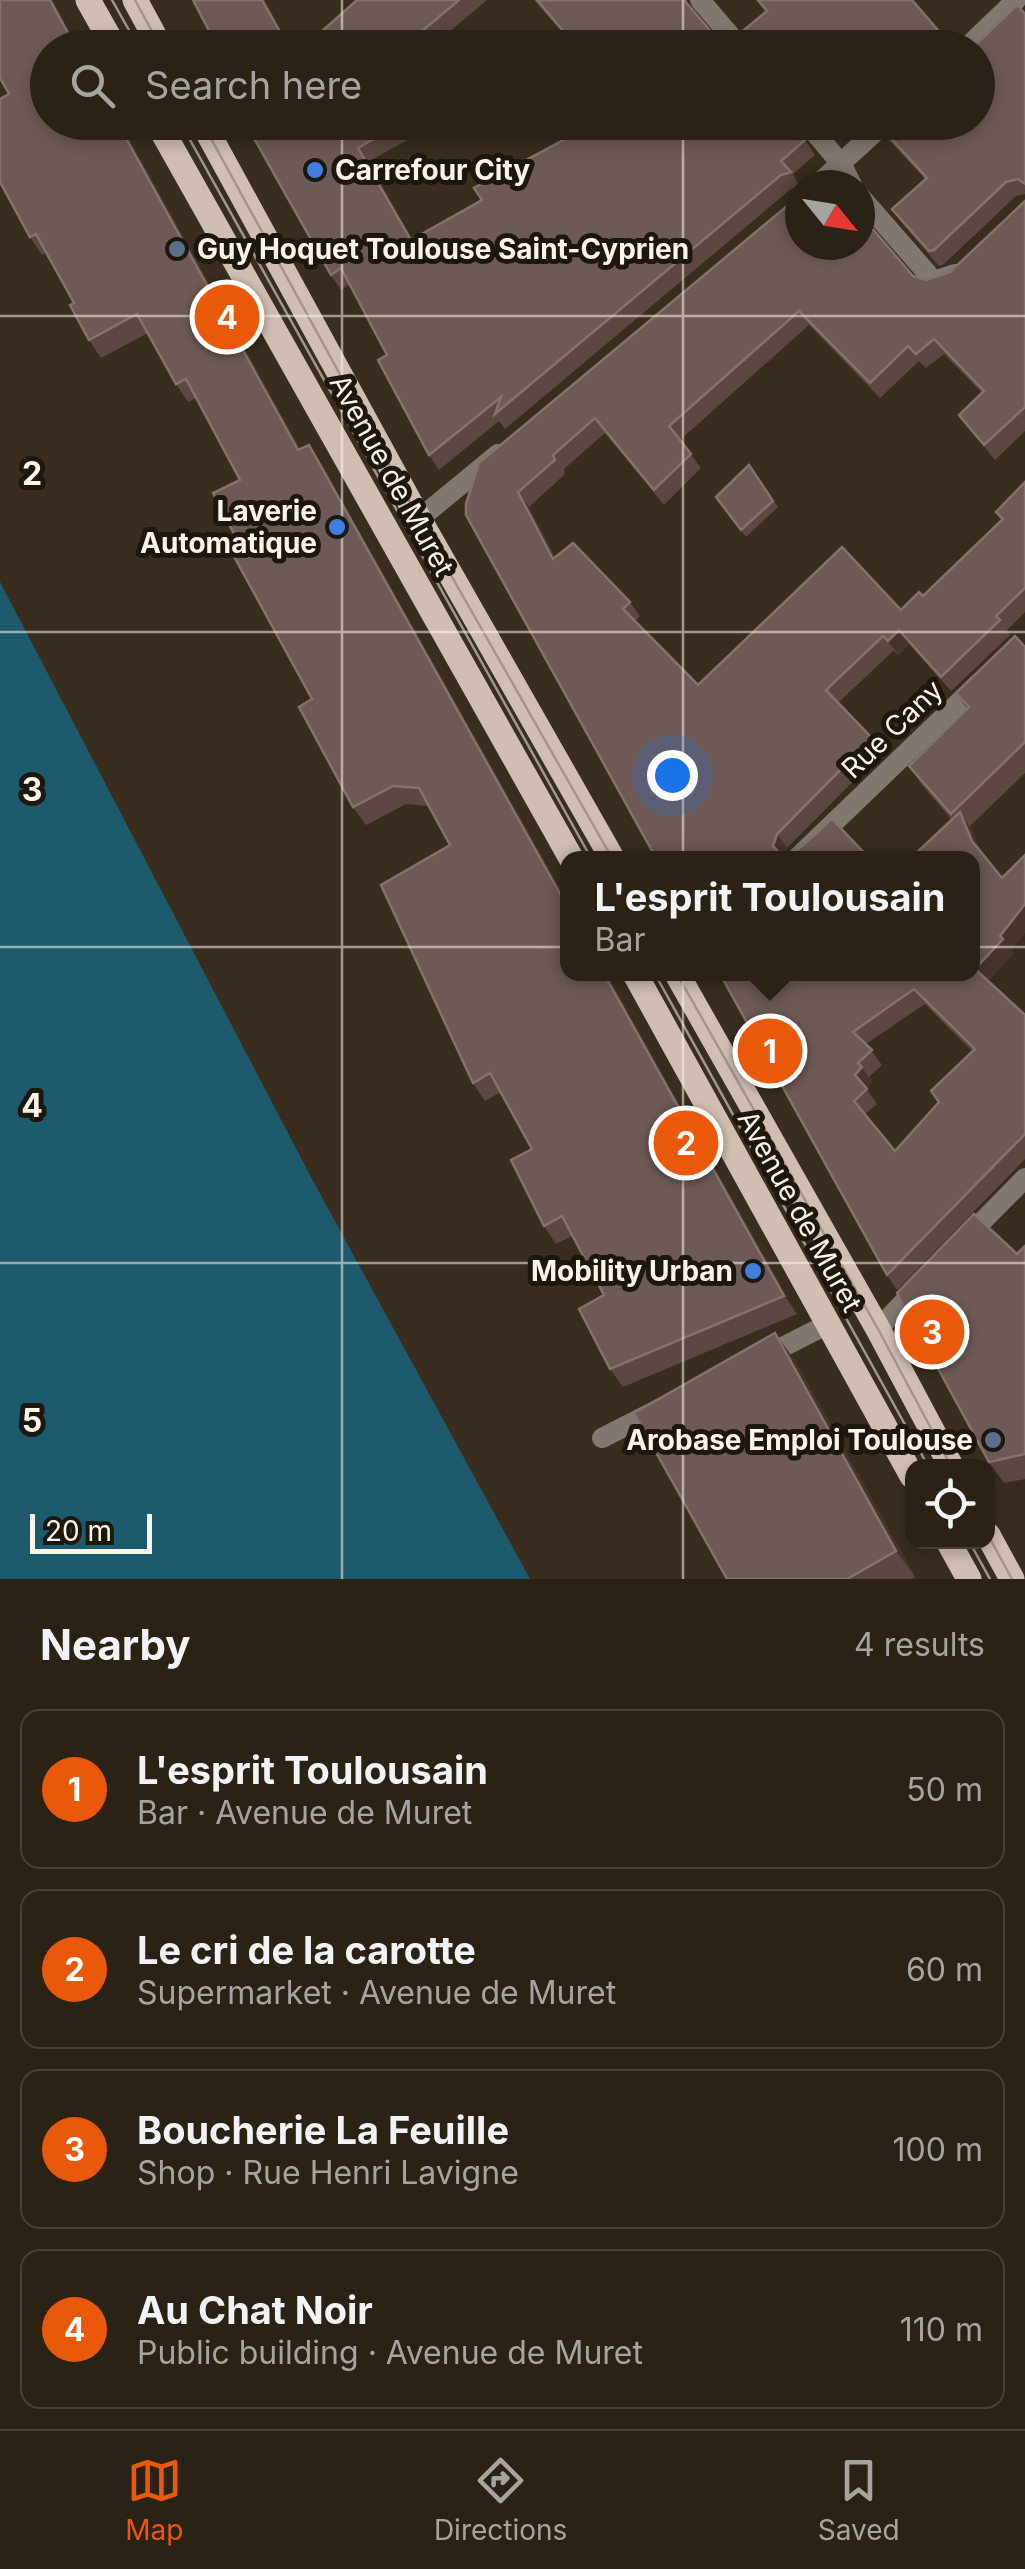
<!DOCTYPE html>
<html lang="en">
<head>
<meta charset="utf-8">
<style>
	:root { --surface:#2b2216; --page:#372f23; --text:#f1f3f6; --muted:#a6a4a1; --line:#473f35; --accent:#ea580c }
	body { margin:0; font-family:Inter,sans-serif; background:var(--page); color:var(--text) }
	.controls { position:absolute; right:30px; bottom:30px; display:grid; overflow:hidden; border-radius:20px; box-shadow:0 5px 15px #0003 }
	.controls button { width:90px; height:90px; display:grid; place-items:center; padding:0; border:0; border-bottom:2px solid var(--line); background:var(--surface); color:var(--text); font:50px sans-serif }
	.compass { position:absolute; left:785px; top:170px; width:90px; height:90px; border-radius:50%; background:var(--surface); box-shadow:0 5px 15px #0003; rotate:120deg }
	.scale { position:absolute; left:30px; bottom:25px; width:122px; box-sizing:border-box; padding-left:10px; border:5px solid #fbf4e9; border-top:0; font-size:28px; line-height:35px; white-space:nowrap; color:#fbf4e9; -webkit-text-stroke:8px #1c170f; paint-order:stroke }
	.you { position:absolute; left:672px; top:775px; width:35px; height:35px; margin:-25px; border:8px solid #fff; border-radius:50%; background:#1a73e8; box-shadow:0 0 0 15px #1a73e833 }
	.badge { display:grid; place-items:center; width:65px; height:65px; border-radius:50%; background:var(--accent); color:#fff; font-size:32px; font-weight:700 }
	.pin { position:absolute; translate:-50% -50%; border:5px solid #fff; box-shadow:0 2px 10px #0006 }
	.popup { position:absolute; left:560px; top:851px; width:420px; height:130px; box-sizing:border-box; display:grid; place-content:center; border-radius:20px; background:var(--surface); filter:drop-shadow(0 2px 8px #0005); font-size:32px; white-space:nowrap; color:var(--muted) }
	.popup b { font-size:38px; color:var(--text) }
	.popup::after { content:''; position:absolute; left:50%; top:100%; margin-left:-20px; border:20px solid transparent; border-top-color:var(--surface) }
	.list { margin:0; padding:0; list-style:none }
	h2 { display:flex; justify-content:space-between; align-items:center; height:130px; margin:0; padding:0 40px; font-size:42px }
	h2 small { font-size:32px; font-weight:400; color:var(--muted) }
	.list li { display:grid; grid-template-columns:65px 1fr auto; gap:30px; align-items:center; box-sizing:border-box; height:160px; margin:0 20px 20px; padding:0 20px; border:2px solid var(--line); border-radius:20px }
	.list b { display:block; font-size:38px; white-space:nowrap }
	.list p { margin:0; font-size:32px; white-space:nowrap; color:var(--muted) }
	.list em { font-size:32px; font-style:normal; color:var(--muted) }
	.icon { flex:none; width:55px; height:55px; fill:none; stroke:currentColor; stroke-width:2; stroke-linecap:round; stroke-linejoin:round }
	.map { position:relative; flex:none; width:1025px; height:1579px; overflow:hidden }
	.search { position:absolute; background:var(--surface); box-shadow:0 5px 15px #0003; left:30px; right:30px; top:30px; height:110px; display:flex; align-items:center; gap:25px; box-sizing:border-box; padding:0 35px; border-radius:55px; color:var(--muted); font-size:38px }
	.sheet { height:850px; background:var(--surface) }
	nav { display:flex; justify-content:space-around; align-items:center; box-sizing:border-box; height:140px; border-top:2px solid var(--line); background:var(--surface); font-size:28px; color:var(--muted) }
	nav a { display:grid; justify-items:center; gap:5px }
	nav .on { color:var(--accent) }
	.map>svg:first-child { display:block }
</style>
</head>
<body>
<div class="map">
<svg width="1025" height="1579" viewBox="0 0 1025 1579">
	<rect width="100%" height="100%" fill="#392e1d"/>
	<path fill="#1d5a6e" d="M 0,582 L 312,1179 L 530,1579 L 0,1579 Z"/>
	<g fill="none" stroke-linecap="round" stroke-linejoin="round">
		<g stroke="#807871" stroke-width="20">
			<path d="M 700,0 L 741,48"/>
			<path d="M 966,48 L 1016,0"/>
			<path d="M 806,122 L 842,165 L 852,185"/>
			<path d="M 817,185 L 886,122"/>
			<path d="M 860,196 L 934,281 L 955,274"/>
			<path d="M 419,519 L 498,454"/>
			<path d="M 797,858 L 979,683"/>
			<path d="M 963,1241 L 1025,1178"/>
			<path d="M 878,1329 L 922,1283"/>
			<path d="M 763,1357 L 828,1324"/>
			<path d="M 602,1438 L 661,1408"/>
		</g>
		<g stroke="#d0bfb1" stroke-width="25">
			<path d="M 88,0 L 115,48"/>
			<path d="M 135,0 L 161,48"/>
			<path d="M 157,122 L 571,858"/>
			<path d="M 202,122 L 419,519 L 612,858"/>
			<path d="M 635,974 L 912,1476"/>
			<path d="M 677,974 L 878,1329 L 951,1466"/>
			<path d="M 988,1535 L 1012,1579"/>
			<path d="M 948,1541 L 969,1579"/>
		</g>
		<g stroke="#a09789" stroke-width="2.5">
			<path d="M 112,0 L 139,48"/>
			<path d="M 135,0 L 161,48"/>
			<path d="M 180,122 L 591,858"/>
			<path d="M 202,122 L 419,519 L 612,858"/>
			<path d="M 655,974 L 928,1466"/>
			<path d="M 677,974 L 878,1329 L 951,1466"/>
			<path d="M 988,1535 L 1012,1579"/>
			<path d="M 969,1541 L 990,1579"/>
		</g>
	</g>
	<g fill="#5c4744" fill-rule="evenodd">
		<path d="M 0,0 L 52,0 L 78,48 L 48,48 L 48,122 L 120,122 L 300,449 L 321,463 L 568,903 L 568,974 L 797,1314 L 623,1387 L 610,1369 L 604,1295 L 572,1236 L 556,1244 L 544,1226 L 532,1149 L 501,1092 L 485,1101 L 473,1083 L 450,845 L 429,806 L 406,804 L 366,825 L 353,807 L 312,699 L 234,534 L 240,480 L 196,398 L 188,402 L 176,384 L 148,333 L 101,358 L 89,340 L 74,303 L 46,253 L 42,255 L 30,237 L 9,94 Z"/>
		<path d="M 357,0 L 487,0 L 430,48 L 303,48 Z"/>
		<path d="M 534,0 L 687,0 L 688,5 L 720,42 L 732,47 L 740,43 L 766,12 L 756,0 L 912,0 L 942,35 L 951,48 L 575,47 Z"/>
		<path d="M 1025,14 L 1025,194 L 1016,196 L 944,264 L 939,266 L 902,223 L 892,209 L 925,179 L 888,139 L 878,124 Z"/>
		<path d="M 258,122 L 439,122 L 368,162 L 412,239 L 482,200 L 567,138 L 554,122 L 793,122 L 815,155 L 793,174 L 800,187 L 791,189 L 505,429 L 499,421 L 439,470 L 429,455 L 387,355 L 350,284 L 341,290 L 331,275 Z"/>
		<path d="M 824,122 L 853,122 L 836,137 Z"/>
		<path d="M 1025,201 L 1025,431 L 995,460 L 959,415 L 982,393 L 944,354 L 926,368 L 919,361 L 880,398 L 809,325 L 680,440 L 701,468 L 664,505 L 605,433 L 564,469 L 565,474 L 529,507 L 555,557 L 630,602 L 640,616 L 635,621 L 698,685 L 901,610 L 923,596 L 1002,521 L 996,512 L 1025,482 L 1025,612 L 1007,630 L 1010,635 L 951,691 L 909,644 L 899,655 L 893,651 L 838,703 L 872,738 L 882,752 L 787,848 L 785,856 L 869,858 L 656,858 L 466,504 L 866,232 L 913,276 L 926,280 L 950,272 Z"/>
		<path d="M 749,465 L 778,507 L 746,537 L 716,497 Z"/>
		<path d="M 1025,647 L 1025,773 L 970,826 L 980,851 L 1002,878 L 1025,855 L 1025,932 L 1011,950 L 1013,954 L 988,981 L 1025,1015 L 1025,1159 L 897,1290 L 887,1275 L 720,974 L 972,974 L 952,820 L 922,785 L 909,766 L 967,709 L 956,693 ZM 925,1004 L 973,1052 L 938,1102 L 895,1151 L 865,1114 L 877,1104 L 866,1088 L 872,1082 L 869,1077 L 882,1065 L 866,1044 Z"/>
		<path d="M 1025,1246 L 1025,1479 L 1004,1483 L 989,1462 L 1017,1254 Z"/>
		<path d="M 794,1359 L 915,1577 L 912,1579 L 727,1579 Z"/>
	</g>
	<g fill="#47352d">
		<path d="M 50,0 L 52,0 L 78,48 L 76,48 Z"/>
		<path d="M 262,0 L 265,0 L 291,48 L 289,48 Z"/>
		<path d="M 117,122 L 120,122 L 310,468 L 298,450 Z"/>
		<path d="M 358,148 L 368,162 L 421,255 L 411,240 Z"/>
		<path d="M 309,445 L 321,463 L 568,903 L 568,908 Z"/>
		<path d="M 518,492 L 529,507 L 563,573 L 553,559 Z"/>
		<path d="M 899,630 L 909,644 L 899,655 L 888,641 Z"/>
		<path d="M 960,812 L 970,827 L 982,855 L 972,841 Z"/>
		<path d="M 777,834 L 787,848 L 784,858 L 773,846 Z"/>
		<path d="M 1025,904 L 1025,932 L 1011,950 L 1013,954 L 986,984 L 975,969 Z"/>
		<path d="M 604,974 L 607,974 L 797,1314 L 784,1296 Z"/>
		<path d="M 862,1067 L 872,1082 L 865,1089 L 855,1075 Z"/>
		<path d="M 775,1333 L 794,1359 L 915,1577 L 896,1551 Z"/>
	</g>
	<g fill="#6d5a56" stroke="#83726d" stroke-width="2.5" fill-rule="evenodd">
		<path d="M 0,0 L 50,0 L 76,48 L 48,48 L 48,122 L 117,122 L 298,450 L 309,445 L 568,908 L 568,974 L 604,974 L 784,1296 L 610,1369 L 579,1309 L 604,1295 L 562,1216 L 544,1226 L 511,1160 L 532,1149 L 490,1073 L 473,1083 L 381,885 L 450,845 L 419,788 L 393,786 L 353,807 L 299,707 L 312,699 L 225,540 L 234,534 L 213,493 L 240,480 L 186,379 L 176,384 L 137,314 L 89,340 L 70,305 L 74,303 L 36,234 L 30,237 L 0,182 L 0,99 L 9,94 L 0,78 Z"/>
		<path d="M 193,0 L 262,0 L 289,48 L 218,48 Z"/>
		<path d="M 357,0 L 459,0 L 402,48 L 303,48 Z"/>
		<path d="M 537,0 L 684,0 L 720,42 L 732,47 L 740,43 L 744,30 L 767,11 L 758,0 L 912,0 L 942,35 L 945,42 L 951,48 L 574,48 L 576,46 Z"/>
		<path d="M 1017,5 L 1025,14 L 1025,184 L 1018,179 L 1006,182 L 934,250 L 929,251 L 892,209 L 927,178 L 878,124 L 879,122 L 978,122 L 978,48 L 972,48 Z"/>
		<path d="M 258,122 L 403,122 L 358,148 L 411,240 L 482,200 L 474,188 L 569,137 L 556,122 L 792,122 L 805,140 L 781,161 L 791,172 L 781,175 L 495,414 L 501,397 L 429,455 L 378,360 L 387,355 L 341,268 L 331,275 L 251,133 L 260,125 Z"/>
		<path d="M 800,193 L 800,245 L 860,245 L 860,226 L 866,232 L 871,227 L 913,276 L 926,280 L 950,272 L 1025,201 L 1025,407 L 984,445 L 959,415 L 984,391 L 934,339 L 916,354 L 908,346 L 870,383 L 799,311 L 669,426 L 691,454 L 654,490 L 595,418 L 553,455 L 555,460 L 518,492 L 553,559 L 573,543 L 630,602 L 623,609 L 698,685 L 842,547 L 901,610 L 919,592 L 923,596 L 1003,519 L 996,512 L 1025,482 L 1025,588 L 996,616 L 1000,620 L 941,677 L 899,630 L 888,641 L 883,636 L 826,690 L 872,738 L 777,834 L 773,846 L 782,856 L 791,856 L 832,819 L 869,858 L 656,858 L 466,515 L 466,504 L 479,463 L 799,196 Z"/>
		<path d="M 749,465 L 773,501 L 741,530 L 716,497 Z"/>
		<path d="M 1015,636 L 1025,647 L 1025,742 L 951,814 L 909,766 L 969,707 L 956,693 Z"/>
		<path d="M 960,812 L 972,841 L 1002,878 L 1025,855 L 1025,904 L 1000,936 L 1003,939 L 975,969 L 1025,1015 L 1025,1134 L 887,1275 L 720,974 L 972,974 L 972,858 L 911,858 ZM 914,989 L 975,1049 L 931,1091 L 939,1102 L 895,1151 L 854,1101 L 867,1089 L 855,1075 L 862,1067 L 858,1063 L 872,1050 L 853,1032 Z"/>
		<path d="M 974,1214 L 1017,1254 L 1025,1246 L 1025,1454 L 989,1462 L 897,1293 Z"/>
		<path d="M 775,1333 L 896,1551 L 847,1579 L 727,1579 L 634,1413 Z"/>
	</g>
	<path fill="none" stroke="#fbf4e9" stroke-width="2.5" stroke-opacity="0.55" d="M 342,0 L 342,48M 683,0 L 683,48M 342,122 L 342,1579M 683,122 L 683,1579M 0,316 L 1025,316M 0,632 L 1025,632M 0,947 L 1025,947M 0,1263 L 1025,1263"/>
	<g fill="#3f7fe0" stroke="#1c170f" stroke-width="4">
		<circle cx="315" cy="170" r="10"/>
		<circle cx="337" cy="527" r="10"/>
		<circle cx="753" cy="1271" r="10"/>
	</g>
	<g fill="#5c6f8a" stroke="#1c170f" stroke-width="4">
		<circle cx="177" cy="249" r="10"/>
		<circle cx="993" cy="1440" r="10"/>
	</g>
	<g text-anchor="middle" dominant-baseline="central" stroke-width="10" stroke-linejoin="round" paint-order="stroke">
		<g font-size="28" font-weight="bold" fill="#fbf4e9" stroke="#1c170f" text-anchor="end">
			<text x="335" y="170" text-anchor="start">Carrefour City</text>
			<text x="197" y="249" text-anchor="start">Guy Hoquet Toulouse Saint-Cyprien</text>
			<text x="317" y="511">Laverie<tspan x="317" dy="32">Automatique</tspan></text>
			<text x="733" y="1271">Mobility Urban</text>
			<text x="973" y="1440">Arobase Emploi Toulouse</text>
		</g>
		<g font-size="28" fill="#fbf4e9" stroke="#1c170f">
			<text transform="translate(392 475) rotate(61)">Avenue de Muret</text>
			<text transform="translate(892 729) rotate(-44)">Rue Cany</text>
			<text transform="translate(800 1211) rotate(61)">Avenue de Muret</text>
		</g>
	</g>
	<g font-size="32" text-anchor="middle" font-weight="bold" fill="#fbf4e9" stroke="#1c170f" stroke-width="10" stroke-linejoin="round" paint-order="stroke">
		<text x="32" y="485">2</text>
		<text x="32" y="801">3</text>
		<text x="32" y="1117">4</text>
		<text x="32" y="1432">5</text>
	</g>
</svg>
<div class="controls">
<button><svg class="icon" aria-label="locate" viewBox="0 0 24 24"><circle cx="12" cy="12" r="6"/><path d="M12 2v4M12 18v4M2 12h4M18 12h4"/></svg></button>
</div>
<svg class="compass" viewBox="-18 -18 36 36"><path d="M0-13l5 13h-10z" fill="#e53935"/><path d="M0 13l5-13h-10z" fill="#a6a4a1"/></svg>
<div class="scale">20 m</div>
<div class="you"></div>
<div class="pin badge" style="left:770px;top:1051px">1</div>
<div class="popup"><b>L'esprit Toulousain</b>Bar</div>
<div class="pin badge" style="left:686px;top:1143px">2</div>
<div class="pin badge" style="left:932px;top:1332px">3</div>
<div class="pin badge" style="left:227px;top:317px">4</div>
<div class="search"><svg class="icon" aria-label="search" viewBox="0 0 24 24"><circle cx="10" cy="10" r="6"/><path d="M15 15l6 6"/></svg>Search here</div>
</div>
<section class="sheet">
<h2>Nearby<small>4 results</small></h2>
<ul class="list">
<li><span class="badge">1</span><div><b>L'esprit Toulousain</b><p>Bar · Avenue de Muret</p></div><em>50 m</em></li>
<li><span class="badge">2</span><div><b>Le cri de la carotte</b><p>Supermarket · Avenue de Muret</p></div><em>60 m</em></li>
<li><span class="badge">3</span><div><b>Boucherie La Feuille</b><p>Shop · Rue Henri Lavigne</p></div><em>100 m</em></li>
<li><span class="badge">4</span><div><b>Au Chat Noir</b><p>Public building · Avenue de Muret</p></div><em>110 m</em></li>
</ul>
</section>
<nav>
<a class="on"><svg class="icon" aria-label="map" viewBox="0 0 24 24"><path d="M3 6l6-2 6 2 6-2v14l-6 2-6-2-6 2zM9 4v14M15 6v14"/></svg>Map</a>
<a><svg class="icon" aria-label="directions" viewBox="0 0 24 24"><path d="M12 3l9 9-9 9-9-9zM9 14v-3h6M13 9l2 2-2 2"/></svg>Directions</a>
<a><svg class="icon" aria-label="saved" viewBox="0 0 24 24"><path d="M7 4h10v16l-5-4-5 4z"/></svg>Saved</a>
</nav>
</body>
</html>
